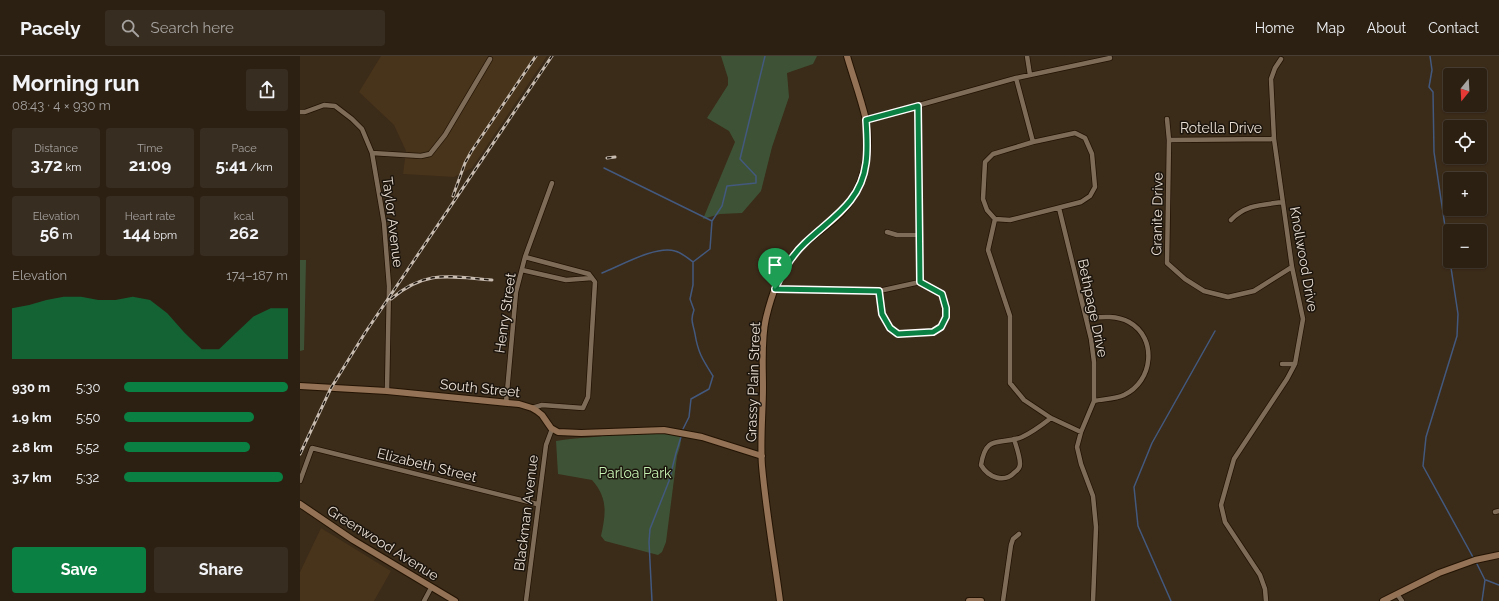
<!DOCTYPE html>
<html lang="en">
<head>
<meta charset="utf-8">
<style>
	:root { --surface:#2c2013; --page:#382d21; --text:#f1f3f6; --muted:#a6a3a0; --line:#483e33; --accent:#0b8043 }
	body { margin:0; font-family:Raleway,sans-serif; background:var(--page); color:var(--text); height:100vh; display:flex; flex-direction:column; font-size:15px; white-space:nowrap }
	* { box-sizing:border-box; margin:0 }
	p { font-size:13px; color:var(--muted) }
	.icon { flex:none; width:22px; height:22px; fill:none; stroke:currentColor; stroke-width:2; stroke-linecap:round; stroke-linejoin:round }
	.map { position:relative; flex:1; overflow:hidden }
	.drawer { display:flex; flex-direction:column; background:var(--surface); width:300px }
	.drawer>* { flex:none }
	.needle { width:26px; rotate:198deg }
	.buttons { position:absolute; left:1143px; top:12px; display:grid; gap:8px }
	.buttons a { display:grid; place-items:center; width:44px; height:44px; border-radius:4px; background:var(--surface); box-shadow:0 1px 3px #0004,0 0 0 1px var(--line); font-size:20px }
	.pin { position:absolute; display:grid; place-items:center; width:34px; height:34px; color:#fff; margin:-41px -17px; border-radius:50% 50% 50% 0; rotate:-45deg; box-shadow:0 0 4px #0007 }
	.pin .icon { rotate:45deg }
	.round { display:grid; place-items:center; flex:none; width:42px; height:42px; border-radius:4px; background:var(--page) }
	.head { display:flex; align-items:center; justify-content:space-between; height:68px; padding:0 12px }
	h1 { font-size:22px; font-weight:700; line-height:30px }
	.figures { display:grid; grid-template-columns:repeat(3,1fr); gap:6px; height:68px; padding:4px 12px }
	.figures div { display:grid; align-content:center; border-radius:4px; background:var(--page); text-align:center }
	.figures b { font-size:17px; font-weight:700 }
	.figures small { font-size:11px; font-weight:400 }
	.figures p { font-size:11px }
	.chart { height:112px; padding:8px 12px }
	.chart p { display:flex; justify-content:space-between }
	.chart svg { width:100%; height:72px; margin-top:4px; fill:var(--accent); opacity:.7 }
	.button { display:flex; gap:8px; margin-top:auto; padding:8px 12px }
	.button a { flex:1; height:46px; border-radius:4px; background:var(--accent); color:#fff; font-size:16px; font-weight:700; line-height:46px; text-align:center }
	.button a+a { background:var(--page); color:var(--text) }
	ul { padding:0 12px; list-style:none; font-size:13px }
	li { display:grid; grid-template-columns:64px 48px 1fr; align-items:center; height:30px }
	li i { height:10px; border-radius:5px; background:var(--accent) }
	header { display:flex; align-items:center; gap:24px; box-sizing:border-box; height:56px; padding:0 20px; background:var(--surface); border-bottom:1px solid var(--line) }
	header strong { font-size:19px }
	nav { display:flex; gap:22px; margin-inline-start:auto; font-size:14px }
	.search { width:280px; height:36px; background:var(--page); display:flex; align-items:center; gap:10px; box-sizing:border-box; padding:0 14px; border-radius:4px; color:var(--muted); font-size:15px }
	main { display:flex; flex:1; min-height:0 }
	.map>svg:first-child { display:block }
</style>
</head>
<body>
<header>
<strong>Pacely</strong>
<div class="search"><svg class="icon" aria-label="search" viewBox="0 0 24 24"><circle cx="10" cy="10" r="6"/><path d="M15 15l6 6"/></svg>Search here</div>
<nav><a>Home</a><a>Map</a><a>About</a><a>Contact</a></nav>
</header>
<main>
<section class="drawer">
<div class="head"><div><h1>Morning run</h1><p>08:43 · 4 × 930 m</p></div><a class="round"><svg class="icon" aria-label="share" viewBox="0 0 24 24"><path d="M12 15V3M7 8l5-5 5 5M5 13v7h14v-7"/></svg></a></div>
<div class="figures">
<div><p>Distance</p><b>3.72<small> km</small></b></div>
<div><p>Time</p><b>21:09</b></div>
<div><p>Pace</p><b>5:41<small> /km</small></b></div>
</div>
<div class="figures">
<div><p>Elevation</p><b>56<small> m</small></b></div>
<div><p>Heart rate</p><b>144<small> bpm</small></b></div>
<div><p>kcal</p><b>262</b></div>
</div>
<div class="chart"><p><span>Elevation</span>174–187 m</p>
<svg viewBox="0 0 160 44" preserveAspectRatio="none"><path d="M0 44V13L10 11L20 8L30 6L40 6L50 8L60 8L70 6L80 8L90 16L100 28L110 38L120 38L130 28L140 18L150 13L160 13V44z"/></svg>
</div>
<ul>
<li><b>930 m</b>5:30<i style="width:100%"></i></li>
<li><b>1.9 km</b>5:50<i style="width:79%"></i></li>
<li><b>2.8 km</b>5:52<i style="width:77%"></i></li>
<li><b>3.7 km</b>5:32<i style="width:97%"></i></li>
</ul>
<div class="button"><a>Save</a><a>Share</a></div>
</section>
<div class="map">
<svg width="1199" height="545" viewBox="0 0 1199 545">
	<rect width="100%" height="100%" fill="#3b2b19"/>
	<path fill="#48331b" d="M 81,0 L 247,0 L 172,112 L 154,121 L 103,118 L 106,95 L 94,69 L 59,36 Z
		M 21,472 L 91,515 L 74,545 L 0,545 L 0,516 Z"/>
	<path fill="#3e5335" d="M 421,0 L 517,0 L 513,8 L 487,17 L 489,41 L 472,91 L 461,135 L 442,157 L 420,158 L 403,163 L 435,86 L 429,75 L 407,62 L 428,29 L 428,22 Z
		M 0,204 L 6,204 L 4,294 L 0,295 Z
		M 321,377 L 366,377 L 379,379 C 383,385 379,393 377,400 L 366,486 L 362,496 L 358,499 L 305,485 L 301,480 C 306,457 308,442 292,424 L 258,418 L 256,385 C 278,381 299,382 321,377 Z"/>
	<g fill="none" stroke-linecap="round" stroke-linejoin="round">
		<path stroke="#43597e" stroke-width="1.5" d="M 1130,0 L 1132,14 L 1129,31 L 1133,36 L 1134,96 L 1150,204
			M 304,112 L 412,165
			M 1150,205 L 1158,258 L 1157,280 L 1126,381 L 1123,410 L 1174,503
			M 302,217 C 320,210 356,189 375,195 C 382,197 388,202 393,206
			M 383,373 L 389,361 L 391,343 L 409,333 L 413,320 C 403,304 398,297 395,278 C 393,267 390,265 394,254 L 390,243 L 393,229 L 393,206 L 410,193 L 412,165 L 422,150 L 427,130 L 456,127 L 456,120 L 440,103 L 465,0
			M 1176,506 L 1185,524 L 1182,545
			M 1186,524 L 1199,529
			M 352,545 L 349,486 L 350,473 L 369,425 L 376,397 L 381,381
			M 871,545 L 838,470 L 834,431 L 852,387 L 915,275"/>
		<defs>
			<path id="street" d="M 727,0 L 730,19
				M 716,22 L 733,86
				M 618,50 L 620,226
				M 0,56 L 5,56 L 24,49 L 35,50 L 52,63 L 62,73 L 72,97 L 84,167 L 89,230 L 87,335
				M 867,63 L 869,84 L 867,207 L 885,223 L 904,235 L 928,241 L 954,235 L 992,211
				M 566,64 L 716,22 L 810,2
				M 775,77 L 785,82 L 792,98 L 795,131 L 790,140 L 781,146 L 710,164 L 695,163 L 687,154 L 683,143 L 685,106 L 693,98 L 733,86 Z
				M 869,84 L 974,83
				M 72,97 L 121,100 L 130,98 L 145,79 L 190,3
				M 759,152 L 791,283 L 794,306 L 794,345 L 781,376 L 777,391 L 781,408 L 793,440 L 796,471 L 793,545
				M 695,163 L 688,194 L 710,260 L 710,327 L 724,344 L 751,362 L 781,376
				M 931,164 C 946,148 963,149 983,146
				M 587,176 L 597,179 L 620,179
				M 225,201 L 289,218 L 295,226 L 288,341 L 283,352 L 242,349 L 232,352
				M 222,214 L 266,224 L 292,222
				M 475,233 L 579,235 L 620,226
				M 579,235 L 582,258 L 590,272 L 598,278 L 633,276 L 641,271 L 646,261 L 646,252 L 642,238 L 620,226
				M 786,262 C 800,261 816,259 829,266 C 858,282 853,326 824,339 C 816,343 803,343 794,345
				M 982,308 L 995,308
				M 206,347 L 216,236 L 225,201 L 252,127
				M 714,383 C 716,390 720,400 720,408 C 720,411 718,414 715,416 C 704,428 688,421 681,409 C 686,377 700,390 722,381 C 733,376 742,369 751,362
				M 0,425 L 12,392 L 237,448
				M 1195,456 L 1199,455
				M 1097,538 L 1102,545
				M 124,545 L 131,532
				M 226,545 L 246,389 L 252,373
				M 703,545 L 711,489 L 713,483 L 719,478
				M 966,545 L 965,533 L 960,519 L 925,466 L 921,449 L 934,403 L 987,323 L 995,308 L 1003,263 L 992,211 L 974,83 L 971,23 L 975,12 L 981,3"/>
			<path id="secondary" d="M 0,330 L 87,335 L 219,348 L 232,352 L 237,355 L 242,359 L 251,372 L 258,376 L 281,377 L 364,374 L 402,381 L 462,400
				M 0,448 L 53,484 L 155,545
				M 480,545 C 474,500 466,455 462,410 C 460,384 463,357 463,331 C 463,309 461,284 466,262 C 471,241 478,219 492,201 C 506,183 526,172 541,157 C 564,133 572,96 566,64 C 561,42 553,21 547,0
				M 669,545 L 681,545
				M 1083,545 L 1139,517 L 1175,504 L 1199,499"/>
		</defs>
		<use href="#street" stroke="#221303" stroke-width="6"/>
		<use href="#secondary" stroke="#221303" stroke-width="8"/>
		<use href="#street" stroke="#7f6c58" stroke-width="4.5"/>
		<use href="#secondary" stroke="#937255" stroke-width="6"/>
		<defs>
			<path id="rail" d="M 307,102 L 315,101
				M 153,140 L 165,107 L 171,96 L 236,0
				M 91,243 C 126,213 150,221 192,224
				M 0,398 L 31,332 L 65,277 L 252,0"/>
		</defs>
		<use href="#rail" stroke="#c8bcb0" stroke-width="3"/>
		<use href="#rail" stroke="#1c150d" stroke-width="1.5" stroke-dasharray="4.5" stroke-linecap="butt"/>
	</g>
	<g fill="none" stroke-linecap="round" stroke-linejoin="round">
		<defs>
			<path id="route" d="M 618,50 L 620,226 L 642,238 L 646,252 L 646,261 L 641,271 L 633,276 L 598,278 L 590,272 L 582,258 L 579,235 L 475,233 C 482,216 491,200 505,187 C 531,162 561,147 566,107 C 568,93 567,79 566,64 Z"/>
		</defs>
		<use href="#route" stroke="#fff" stroke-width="8"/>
		<use href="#route" stroke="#0b8043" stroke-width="5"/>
	</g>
	<g text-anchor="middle" stroke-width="3" stroke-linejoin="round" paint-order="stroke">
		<g font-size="14" fill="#eadfd4" stroke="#1c150d">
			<text x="921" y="77">Rotella Drive</text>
			<text transform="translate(857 158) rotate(-89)" y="5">Granite Drive</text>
			<text transform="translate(93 166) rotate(83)" y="5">Taylor Avenue</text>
			<text transform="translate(1004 203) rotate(80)" y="5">Knollwood Drive</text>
			<text transform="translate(793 252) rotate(78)" y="5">Bethpage Drive</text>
			<text transform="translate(205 257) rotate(-82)" y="5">Henry Street</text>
			<text transform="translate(453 326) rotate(-88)" y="5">Grassy Plain Street</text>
			<text transform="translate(180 332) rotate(6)" y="5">South Street</text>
			<text transform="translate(127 409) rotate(14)" y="5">Elizabeth Street</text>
			<text transform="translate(226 457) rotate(-83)" y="5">Blackman Avenue</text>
			<text transform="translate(83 487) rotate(32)" y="5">Greenwood Avenue</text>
		</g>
		<g font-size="14" fill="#c5f2b2" stroke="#1c150d">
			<text x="335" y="422">Parloa Park</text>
		</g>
	</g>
</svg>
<div class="buttons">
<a><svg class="needle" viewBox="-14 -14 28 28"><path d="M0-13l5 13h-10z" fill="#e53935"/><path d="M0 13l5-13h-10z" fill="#a6a3a0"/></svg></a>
<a><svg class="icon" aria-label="locate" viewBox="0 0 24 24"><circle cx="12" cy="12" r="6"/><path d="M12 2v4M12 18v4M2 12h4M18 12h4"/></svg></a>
<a>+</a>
<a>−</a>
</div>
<div class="pin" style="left:475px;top:233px;background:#1e9e55"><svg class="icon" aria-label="arrive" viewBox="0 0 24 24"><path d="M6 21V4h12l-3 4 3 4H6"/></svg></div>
</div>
</main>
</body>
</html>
